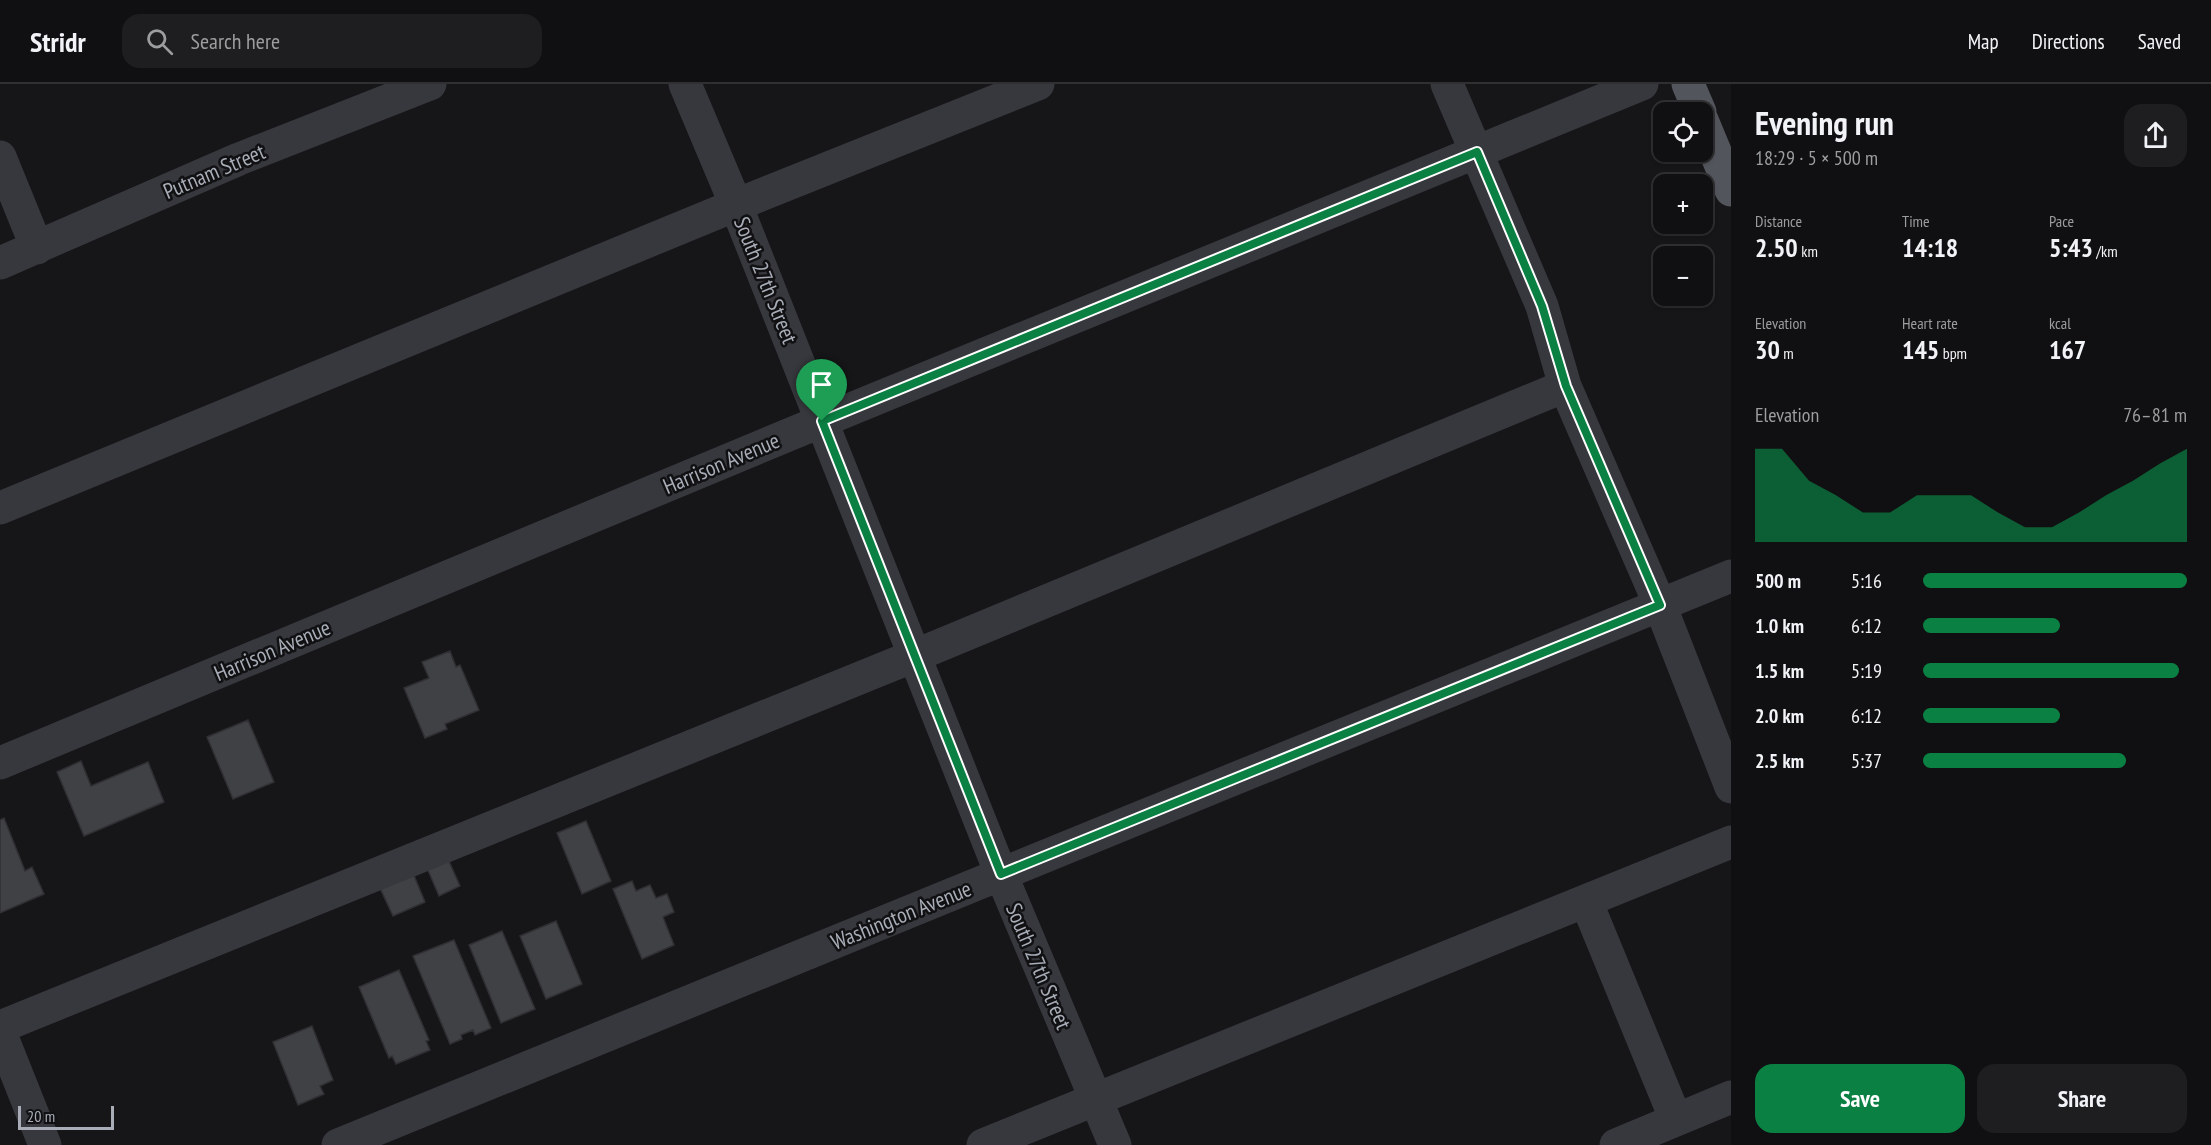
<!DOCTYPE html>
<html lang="en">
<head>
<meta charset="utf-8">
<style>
	:root { --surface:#101012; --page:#1e1e20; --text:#f1f3f6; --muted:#9c9d9f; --line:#303032; --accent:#0b8043 }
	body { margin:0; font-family:"PT Sans Narrow",sans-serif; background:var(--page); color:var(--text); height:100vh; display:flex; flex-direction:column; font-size:22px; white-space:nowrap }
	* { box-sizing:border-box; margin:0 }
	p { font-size:20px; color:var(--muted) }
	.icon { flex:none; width:33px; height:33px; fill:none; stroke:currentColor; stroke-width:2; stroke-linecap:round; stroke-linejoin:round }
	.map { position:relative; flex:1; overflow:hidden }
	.drawer { display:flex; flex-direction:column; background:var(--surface); width:480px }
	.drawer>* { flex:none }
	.controls { position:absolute; left:1653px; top:18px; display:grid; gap:12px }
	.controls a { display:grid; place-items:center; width:60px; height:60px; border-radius:12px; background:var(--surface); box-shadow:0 2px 4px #0004,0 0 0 2px var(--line); font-size:30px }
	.scale { position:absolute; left:18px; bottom:15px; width:96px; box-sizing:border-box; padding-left:6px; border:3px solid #a8adb7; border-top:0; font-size:16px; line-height:21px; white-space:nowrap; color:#a8adb7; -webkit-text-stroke:4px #111113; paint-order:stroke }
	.pin { position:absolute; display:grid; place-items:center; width:51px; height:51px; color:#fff; margin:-62px -26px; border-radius:50% 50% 50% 0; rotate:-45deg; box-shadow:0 0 6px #0007 }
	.pin .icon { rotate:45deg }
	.round { display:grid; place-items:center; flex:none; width:63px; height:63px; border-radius:18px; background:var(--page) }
	.summary { display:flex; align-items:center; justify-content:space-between; height:102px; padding:0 24px }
	h1 { font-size:33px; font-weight:700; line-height:45px }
	.stats { display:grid; grid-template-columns:repeat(3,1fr); gap:9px; height:102px; padding:6px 24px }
	.stats div { display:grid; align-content:center }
	.stats b { font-size:26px; font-weight:700 }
	.stats small { font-size:16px; font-weight:400 }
	.stats p { font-size:16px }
	.chart { height:168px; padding:12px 24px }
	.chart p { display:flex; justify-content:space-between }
	.chart svg { width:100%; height:108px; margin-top:6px; fill:var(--accent); opacity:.7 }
	.action { display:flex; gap:12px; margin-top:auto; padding:12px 24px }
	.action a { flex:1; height:69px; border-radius:18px; background:var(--accent); color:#fff; font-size:24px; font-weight:700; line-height:69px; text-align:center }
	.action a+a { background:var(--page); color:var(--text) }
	ul { padding:0 24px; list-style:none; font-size:20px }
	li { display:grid; grid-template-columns:96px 72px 1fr; align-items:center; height:45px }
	li i { height:15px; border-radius:8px; background:var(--accent) }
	header { display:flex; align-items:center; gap:36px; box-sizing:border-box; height:84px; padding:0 30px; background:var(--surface); border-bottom:2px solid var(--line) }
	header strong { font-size:28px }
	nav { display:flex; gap:33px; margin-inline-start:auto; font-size:21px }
	.search { width:420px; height:54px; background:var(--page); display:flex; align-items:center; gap:15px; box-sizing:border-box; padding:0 21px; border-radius:18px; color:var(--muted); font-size:22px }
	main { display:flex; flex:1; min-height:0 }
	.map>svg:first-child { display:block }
</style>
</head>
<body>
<header>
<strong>Stridr</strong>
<div class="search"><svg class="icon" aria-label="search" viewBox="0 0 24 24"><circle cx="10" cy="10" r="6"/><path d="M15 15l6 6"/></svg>Search here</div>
<nav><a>Map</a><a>Directions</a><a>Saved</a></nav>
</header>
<main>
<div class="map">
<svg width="1731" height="1061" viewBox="0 0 1731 1061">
	<rect width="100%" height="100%" fill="#161618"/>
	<path fill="#404145" stroke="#303034" stroke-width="1.5" d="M 450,567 L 456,583 L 460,581 L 479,626 L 445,640 L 447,645 L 425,654 L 404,604 L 429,594 L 422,578 Z
		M 248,636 L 274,698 L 233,715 L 207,653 Z
		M 81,677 L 91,702 L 148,678 L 164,718 L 84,752 L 57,688 Z
		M 4,734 L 25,787 L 32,783 L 44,810 L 0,829 L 0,736 Z
		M 586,737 L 611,797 L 582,810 L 557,749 Z
		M 448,775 L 460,802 L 439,812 L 427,784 Z
		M 413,789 L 425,818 L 393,832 L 380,804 Z
		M 632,797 L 636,807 L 650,801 L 656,814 L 667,810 L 674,828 L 663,833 L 674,861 L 642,875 L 613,805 Z
		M 556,837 L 582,900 L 546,915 L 520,852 Z
		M 502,847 L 535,925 L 501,939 L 469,861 Z
		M 454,856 L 491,944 L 475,951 L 473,946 L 461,951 L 462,955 L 450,960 L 413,872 Z
		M 399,886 L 429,956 L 426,957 L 430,966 L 396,980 L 392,972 L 389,974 L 359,903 Z
		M 312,942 L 333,996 L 320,1002 L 324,1010 L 298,1021 L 273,958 Z"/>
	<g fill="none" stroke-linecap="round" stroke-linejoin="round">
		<path stroke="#37383d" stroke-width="33" d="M 685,0 L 736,121 L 1001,790 L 1115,1061
			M 1447,0 L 1542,222 L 1565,302 L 1660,521 L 1731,703
			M 0,73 L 37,164
			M 0,179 L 239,75 L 430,0
			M 0,424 L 736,121 L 1038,0
			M 0,679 L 822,337 L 1642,0
			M 1586,817 L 1676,1036
			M 0,943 L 914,572 L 1565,302
			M 0,948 L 45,1061
			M 338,1061 L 1731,492
			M 983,1061 L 1731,758
			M 1616,1061 L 1731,1013"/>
		<path stroke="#53555c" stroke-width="33" d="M 1688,0 L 1700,28
			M 1702,36 L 1731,106"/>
	</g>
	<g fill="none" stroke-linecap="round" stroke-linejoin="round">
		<defs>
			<path id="route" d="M 1477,68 L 1542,222 L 1566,302 L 1660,521 L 1001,790 L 822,337 Z"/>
		</defs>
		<use href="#route" stroke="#fff" stroke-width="12"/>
		<use href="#route" stroke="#0b8043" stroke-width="8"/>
	</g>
	<g text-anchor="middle" stroke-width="5" stroke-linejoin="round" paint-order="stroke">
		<g font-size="22" fill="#a8adb7" stroke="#111113">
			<text transform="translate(214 87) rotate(-23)" y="8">Putnam Street</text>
			<text transform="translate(766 196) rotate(68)" y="8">South 27th Street</text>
			<text transform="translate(721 379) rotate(-23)" y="8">Harrison Avenue</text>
			<text transform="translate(272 566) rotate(-23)" y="8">Harrison Avenue</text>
			<text transform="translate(901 831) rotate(-22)" y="8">Washington Avenue</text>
			<text transform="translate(1039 882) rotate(67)" y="8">South 27th Street</text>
		</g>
	</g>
</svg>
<div class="controls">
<a><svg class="icon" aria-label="locate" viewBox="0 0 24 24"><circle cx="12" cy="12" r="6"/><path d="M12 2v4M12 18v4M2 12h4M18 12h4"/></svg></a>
<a>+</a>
<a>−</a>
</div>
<div class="scale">20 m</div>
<div class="pin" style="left:822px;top:337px;background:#1e9e55"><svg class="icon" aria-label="arrive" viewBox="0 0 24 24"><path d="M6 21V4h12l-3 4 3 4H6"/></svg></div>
</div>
<section class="drawer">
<div class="summary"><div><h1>Evening run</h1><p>18:29 · 5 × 500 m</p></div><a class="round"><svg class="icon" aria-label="share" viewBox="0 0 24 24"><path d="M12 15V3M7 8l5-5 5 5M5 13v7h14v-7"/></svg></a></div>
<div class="stats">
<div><p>Distance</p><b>2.50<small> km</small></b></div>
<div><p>Time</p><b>14:18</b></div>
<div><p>Pace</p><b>5:43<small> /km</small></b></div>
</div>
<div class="stats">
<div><p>Elevation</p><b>30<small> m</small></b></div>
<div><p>Heart rate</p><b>145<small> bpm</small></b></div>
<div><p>kcal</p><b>167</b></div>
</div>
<div class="chart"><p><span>Elevation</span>76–81 m</p>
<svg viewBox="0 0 160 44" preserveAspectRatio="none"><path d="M0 44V6L10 6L20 19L30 25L40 32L50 32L60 25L70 25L80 25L90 32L100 38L110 38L120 32L130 25L140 19L150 12L160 6V44z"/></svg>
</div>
<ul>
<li><b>500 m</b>5:16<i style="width:100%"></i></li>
<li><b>1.0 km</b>6:12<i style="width:52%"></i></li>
<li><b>1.5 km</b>5:19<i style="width:97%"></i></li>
<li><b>2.0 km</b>6:12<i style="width:52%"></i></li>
<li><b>2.5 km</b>5:37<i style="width:77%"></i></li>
</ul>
<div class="action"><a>Save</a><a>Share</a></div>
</section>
</main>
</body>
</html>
